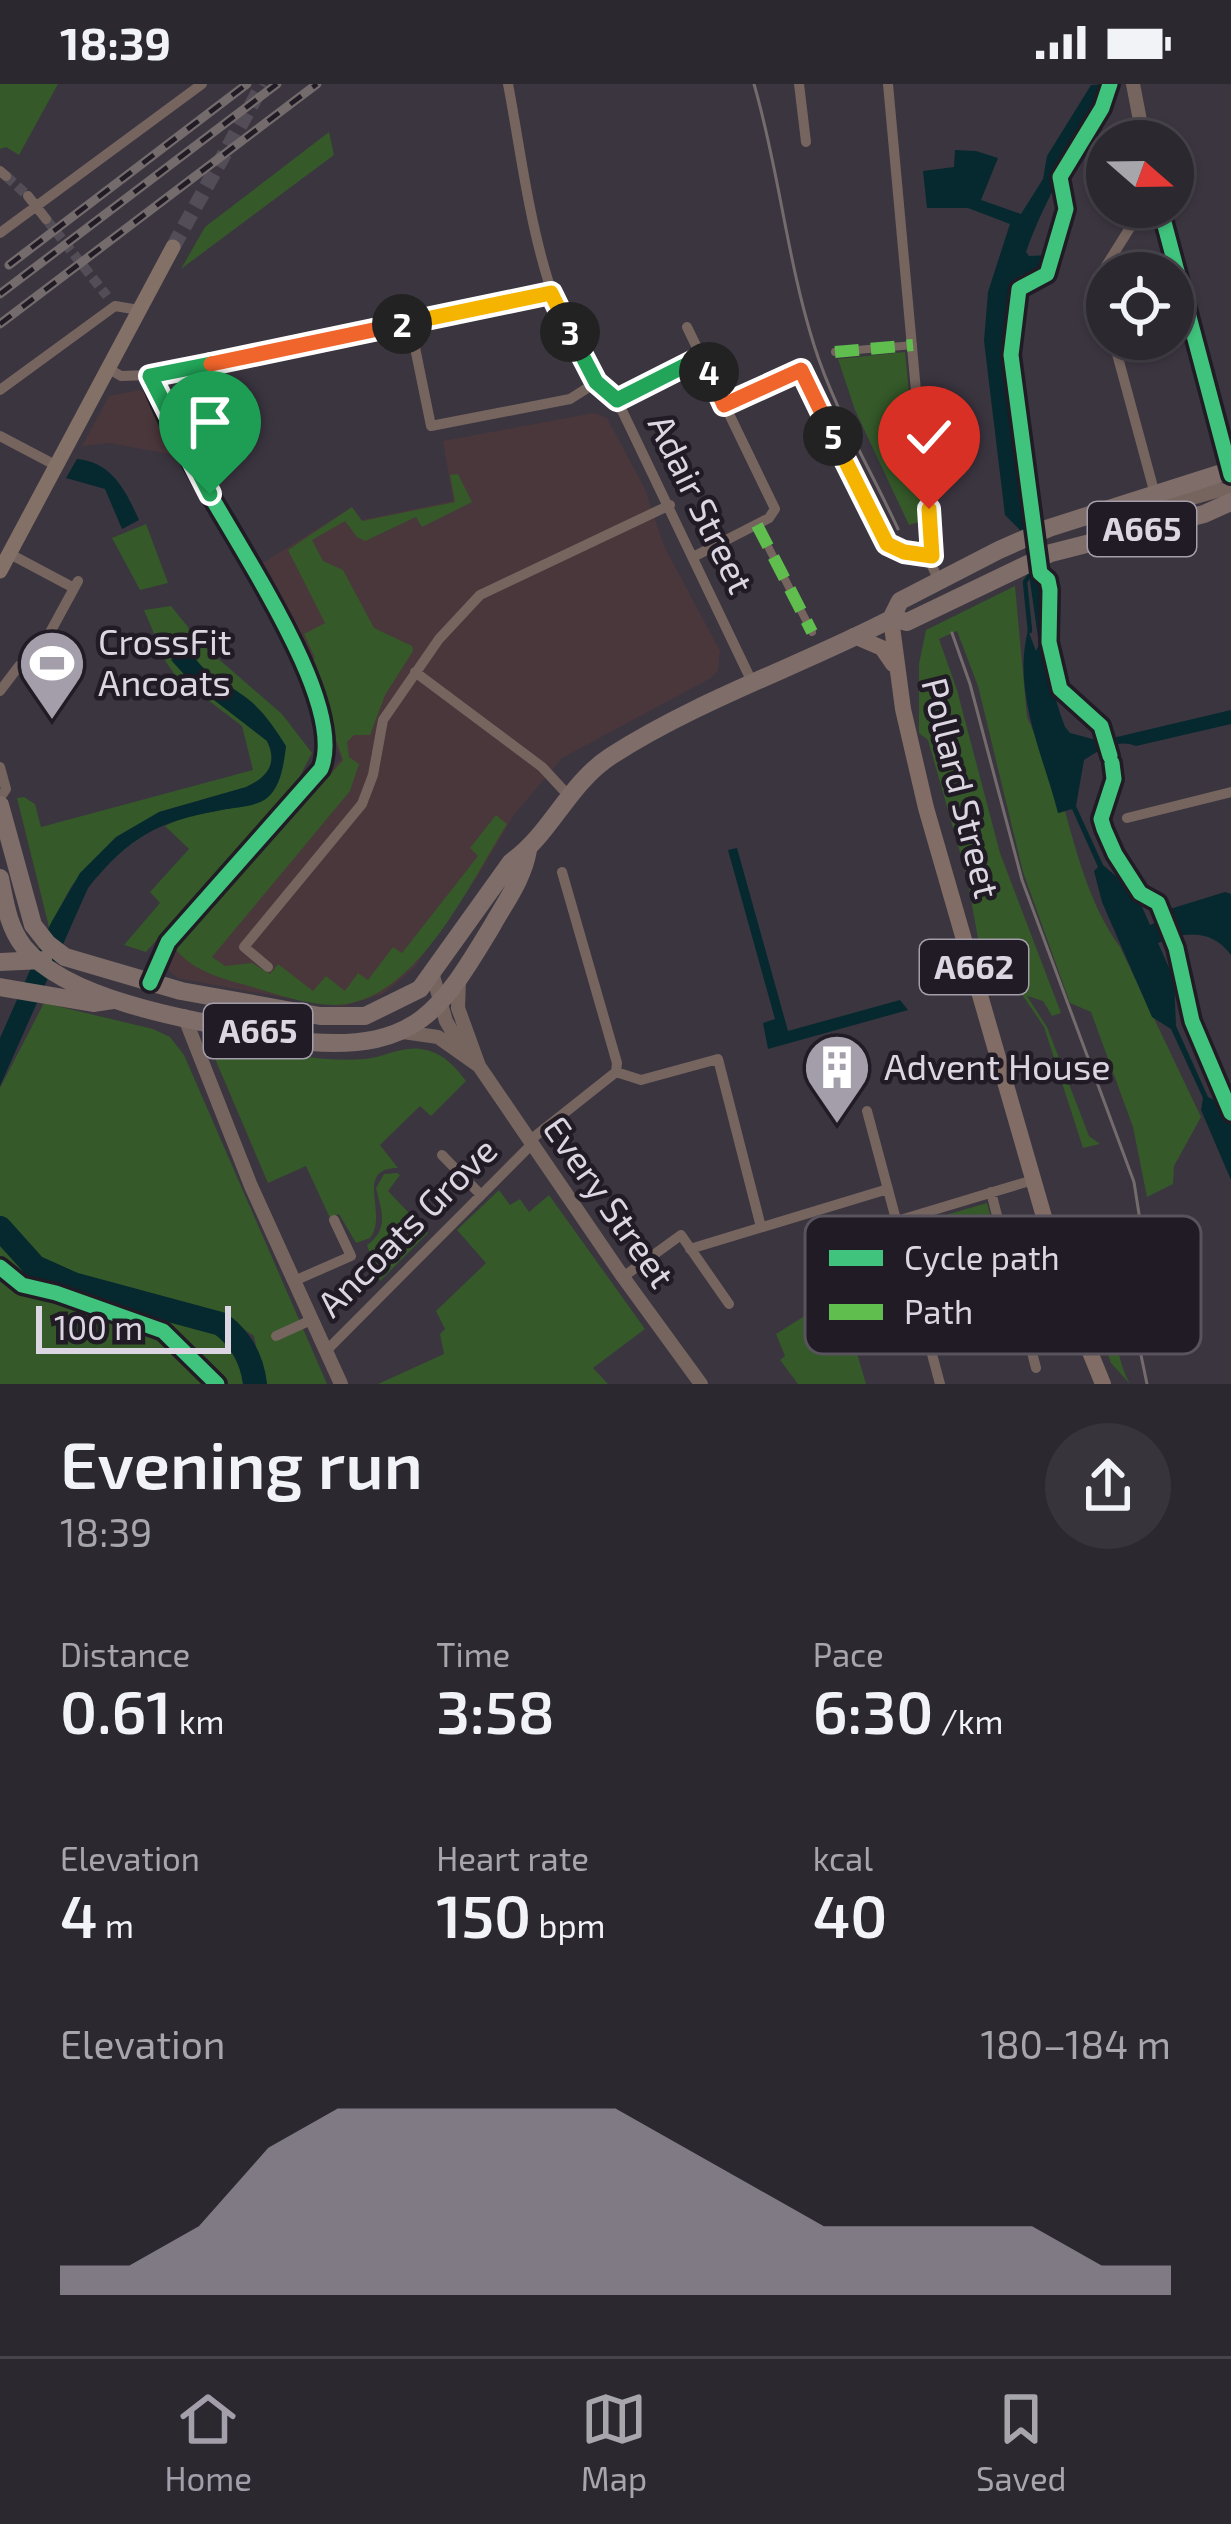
<!DOCTYPE html>
<html lang="en">
<head>
<meta charset="utf-8">
<style>
	:root { --surface:#2c2830; --page:#38343c; --text:#f1f3f6; --muted:#a6a6ab; --line:#48444c; --accent:#a49eaa }
	body { margin:0; font-family:"Exo 2",sans-serif; background:var(--page); color:var(--text); height:100vh; display:flex; flex-direction:column; font-size:45px; white-space:nowrap }
	* { box-sizing:border-box; margin:0 }
	p { font-size:39px; color:var(--muted) }
	.icon { flex:none; width:66px; height:66px; fill:none; stroke:currentColor; stroke-width:2; stroke-linecap:round; stroke-linejoin:round }
	.map { position:relative; height:1300px; overflow:hidden }
	.details { display:flex; flex-direction:column; background:var(--surface); flex:1 }
	.details>* { flex:none }
	.needle { width:78px; rotate:110deg }
	.tools { position:absolute; left:1086px; top:36px; display:grid; gap:24px }
	.tools a { display:grid; place-items:center; width:108px; height:108px; border-radius:50%; background:var(--surface); box-shadow:0 3px 9px #0004,0 0 0 3px var(--line); font-size:60px }
	.scale { position:absolute; left:36px; bottom:30px; width:195px; box-sizing:border-box; padding-left:12px; border:6px solid #dcd6e3; border-top:0; font-size:33px; line-height:42px; white-space:nowrap; color:#dcd6e3; -webkit-text-stroke:9px #201b24; paint-order:stroke }
	.pin { position:absolute; display:grid; place-items:center; width:102px; height:102px; color:#fff; margin:-123px -51px; border-radius:50% 50% 50% 0; rotate:-45deg; box-shadow:0 0 12px #0007 }
	.pin .icon { rotate:45deg }
	.km { position:absolute; width:60px; height:60px; margin:-30px; border-radius:50%; background:#222; color:#fff; font-size:33px; line-height:60px; text-align:center }
	.round { display:grid; place-items:center; flex:none; width:126px; height:126px; border-radius:63px; background:var(--page) }
	.overview { display:flex; align-items:center; justify-content:space-between; height:204px; padding:0 60px }
	h1 { font-size:66px; font-weight:600; line-height:90px }
	.stats { display:grid; grid-template-columns:repeat(3,1fr); gap:18px; height:204px; padding:12px 60px }
	.stats div { display:grid; align-content:center }
	.stats b { font-size:60px; font-weight:600 }
	.stats small { font-size:33px; font-weight:400 }
	.stats p { font-size:33px }
	.chart { height:336px; padding:24px 60px }
	.chart p { display:flex; justify-content:space-between }
	.chart svg { width:100%; height:216px; margin-top:12px; fill:var(--accent); opacity:.7 }
	.status { display:flex; justify-content:space-between; align-items:center; height:84px; padding:0 60px; background:var(--surface); direction:ltr }
	.status svg { height:33px; fill:currentColor }
	.dock { display:flex; justify-content:space-around; align-items:center; height:168px; border-top:3px solid var(--line); background:var(--surface); font-size:33px; color:var(--muted) }
	.dock a { display:grid; justify-items:center; gap:6px }
	.dock .on { color:var(--accent) }
	.map>svg:first-child { display:block }
</style>
</head>
<body>
<div class="status"><b>18:39</b><svg viewBox="0 0 49 12"><path d="M0 12V9h3v3zM5 12V6h3v6zM10 12V3h3v9zM15 12V0h3v12zM26 1h20v11H26zM47 4h2v5h-2z"/></svg></div>
<div class="map">
<svg width="1231" height="1300" viewBox="0 0 1231 1300">
	<rect width="100%" height="100%" fill="#3b3540"/>
	<path fill="#4a373b" d="M 140,306 L 145,309 L 175,371 L 108,359 L 82,362 L 109,312 Z
		M 594,329 L 607,334 L 645,405 L 664,462 L 720,567 L 718,586 L 711,594 L 562,674 L 514,731 L 477,793 L 414,884 L 383,910 L 344,922 L 325,921 L 177,894 L 169,887 L 172,868 L 341,675 L 298,550 L 261,480 L 352,423 L 362,436 L 453,417 L 443,357 Z"/>
	<path fill="#355929" d="M 0,0 L 58,0 L 19,71 L 6,63 L 0,65 Z
		M 329,48 L 334,71 L 181,185 L 205,143 Z
		M 905,268 L 922,437 L 909,441 L 855,326 L 838,275 Z
		M 458,390 L 472,418 L 422,443 L 416,433 L 365,457 L 357,453 L 345,437 L 312,456 L 323,477 L 343,486 L 374,544 L 412,562 L 413,567 L 385,611 L 370,651 L 354,651 L 347,658 L 349,673 L 359,680 L 350,707 L 212,873 L 225,882 L 252,879 L 270,890 L 278,880 L 313,907 L 326,892 L 345,907 L 358,889 L 368,896 L 393,863 L 402,869 L 478,772 L 470,764 L 496,731 L 507,740 C 470,799 420,909 346,920 C 321,924 289,914 265,907 C 232,896 198,892 175,865 L 343,676 L 309,578 L 315,574 L 304,550 L 325,539 L 288,466 L 352,423 L 362,437 L 455,418 L 450,391 Z
		M 146,440 L 168,499 L 140,506 L 112,454 Z
		M 1015,502 L 1027,633 L 1043,669 L 1059,729 L 1065,727 C 1078,774 1091,823 1120,863 L 1201,1033 L 1174,1082 L 1173,1100 L 1147,1113 L 1133,1043 L 1091,928 L 1070,919 L 1023,788 L 978,602 L 957,547 L 939,555 L 957,606 L 1000,769 L 1061,929 L 1052,932 L 1043,917 L 1027,912 L 1047,943 L 1089,1052 L 1100,1060 L 1083,1064 L 1044,943 L 1021,909 L 987,905 L 967,793 L 928,656 L 919,649 L 919,580 L 926,546 Z
		M 171,522 L 188,543 L 195,562 L 200,559 L 282,630 L 312,669 L 298,696 L 146,868 L 124,861 L 160,819 L 150,808 L 189,765 L 165,742 L 184,733 L 256,719 L 286,662 L 198,582 L 172,576 L 267,657 C 278,679 268,693 247,703 L 159,728 L 72,801 L 49,843 L 17,714 L 24,713 L 35,720 L 41,743 L 253,686 L 242,642 L 175,591 L 166,578 L 144,526 Z
		M 44,919 L 153,945 L 170,953 L 184,971 L 327,1300 L 263,1300 L 254,1252 C 189,1204 94,1216 31,1168 C 19,1159 10,1143 0,1132 L 0,1004 Z
		M 232,959 C 275,967 321,979 365,975 C 384,973 402,962 421,965 C 442,968 454,981 466,997 L 431,1032 L 420,1022 L 380,1061 L 398,1084 C 353,1084 389,1131 370,1154 L 356,1159 L 339,1130 L 330,1134 L 306,1082 L 268,1099 L 216,977 L 216,967 Z
		M 397,1089 L 400,1091 L 388,1107 L 428,1149 L 380,1197 L 367,1161 C 390,1145 381,1126 376,1104 L 384,1090 Z
		M 499,1106 L 510,1121 L 520,1115 L 529,1128 L 549,1111 L 645,1245 L 593,1284 L 608,1300 L 378,1300 L 444,1270 L 440,1250 L 445,1245 L 436,1227 L 486,1179 L 457,1146 Z
		M 987,1119 L 1015,1221 L 939,1240 L 911,1141 Z
		M 1120,1152 C 1118,1199 1106,1257 1130,1300 L 1111,1279 L 1074,1175 L 1081,1160 Z
		M 0,1162 L 33,1192 L 202,1239 L 231,1259 L 246,1300 L 0,1300 Z
		M 842,1218 L 866,1300 L 798,1300 L 780,1276 L 785,1272 L 776,1250 L 811,1228 Z"/>
	<path fill="#05292e" d="M 1107,0 C 1082,57 1047,108 1026,168 L 1029,172 L 1052,171 L 1046,187 L 1021,191 C 989,234 1023,373 1031,425 C 1042,498 1038,573 1065,643 L 1070,649 L 1100,657 L 1231,626 L 1231,640 L 1136,662 C 1117,654 1099,666 1084,676 L 1076,722 L 1103,781 L 1136,809 L 1150,841 L 1171,832 L 1170,825 L 1225,808 L 1231,810 L 1231,871 C 1212,845 1185,847 1158,859 L 1174,895 L 1176,942 L 1208,1013 L 1221,1019 L 1231,1040 L 1231,1096 L 1201,1026 L 1203,1014 L 1171,945 L 1152,933 L 1102,818 L 1094,787 L 1098,783 L 1072,725 L 1058,729 C 1043,670 1012,609 1028,546 L 1036,567 L 1039,560 L 1023,449 L 1005,431 L 984,257 L 988,208 L 1010,140 L 968,124 L 927,124 L 923,87 L 954,83 L 955,66 L 976,67 L 998,74 L 981,116 L 1021,130 L 1043,95 L 1047,72 L 1091,1 Z
		M 77,375 C 112,378 126,407 139,436 L 122,445 L 105,405 L 66,394 Z
		M 190,566 C 202,589 221,595 241,610 C 261,623 274,643 286,662 C 284,679 281,703 267,714 C 256,723 235,723 222,726 C 158,737 129,753 88,804 L 0,1002 L 0,954 L 51,839 L 80,789 L 116,753 L 159,728 L 246,703 C 268,693 278,679 267,657 L 192,599 L 171,576 Z
		M 737,764 L 788,947 L 900,916 L 908,926 L 768,965 L 763,939 L 775,935 L 728,766 Z"/>
	<g fill="none" stroke-linecap="round" stroke-linejoin="round">
		<path stroke="#05292e" stroke-width="4.5" d="M 1030,547 L 1025,498 L 1031,489"/>
		<path stroke="#05292e" stroke-width="14" d="M 1005,337 L 1023,335"/>
		<path stroke="#05292e" stroke-width="24" d="M 0,1144 L 35,1183 L 73,1200 L 221,1240 C 241,1255 252,1275 255,1300"/>
		<path stroke="#534d58" stroke-width="10" stroke-dasharray="10 5" stroke-linecap="butt" d="M 6,92 L 28,112
			M 46,135 L 107,212"/>
		<path stroke="#534d58" stroke-width="15" stroke-dasharray="15 8" stroke-linecap="butt" d="M 173,163 L 263,0"/>
		<path stroke="#76655f" stroke-width="8" d="M 835,268 L 913,261
			M 757,441 L 812,548"/>
		<path stroke="#76655f" stroke-width="10" d="M 508,0 C 527,98 539,248 617,316 L 753,600
			M 799,0 L 806,58
			M 888,0 L 932,482 L 938,495
			M 0,87 L 6,92
			M 28,112 L 46,135
			M 0,149 L 202,0
			M 1107,231 L 1101,190 L 1143,123
			M 410,239 L 431,342 L 570,315 L 597,298
			M 687,243 L 775,425 L 769,434 L 695,472
			M 1113,255 L 1153,403
			M 109,285 L 121,292 L 150,291 L 551,210
			M 0,306 L 115,222 L 139,226
			M 617,316 L 702,273
			M 724,321 L 801,286 L 884,456 L 904,468 L 932,471
			M 0,352 L 57,382
			M 10,470 L 74,504
			M 415,588 L 542,683 L 568,711
			M 0,607 L 19,582 L 41,565 L 78,497
			M 0,683 L 6,705 L 0,714
			M 1127,734 L 1231,708
			M 562,788 L 617,979 L 616,988
			M 268,883 L 244,863 L 362,720 L 373,691 L 383,636 L 439,555 L 480,511 L 670,421
			M 150,899 L 168,858 L 321,685 C 355,602 174,382 150,291
			M 867,1027 L 940,1300
			M 529,1057 L 616,988 L 641,996 L 718,975 L 761,1143
			M 442,1071 L 481,1111
			M 991,1108 L 1036,1284
			M 897,1137 L 1033,1096
			M 690,1165 L 888,1105
			M 623,1193 L 681,1151 L 729,1220
			M 294,1197 L 351,1172 L 334,1136
			M 276,1252 L 311,1236
			M 326,1267 L 531,1061"/>
		<path stroke="#76655f" stroke-width="14" d="M 1133,0 L 1144,57
			M 1160,123 L 1231,391
			M 1109,428 L 1132,431 L 1220,406 L 1231,408
			M 433,892 L 446,937 L 464,968
			M 459,896 L 458,924 L 479,982
			M 184,932 L 251,1102 L 341,1300
			M 403,948 L 438,953 L 479,982 L 623,1193 L 701,1300"/>
		<path stroke="#837067" stroke-width="15" d="M 0,487 L 173,163"/>
		<path stroke="#816d66" stroke-width="16" d="M 891,535 L 903,625 L 926,724 L 1066,1209 L 1103,1300
			M 854,552 L 882,564 L 893,580"/>
		<path stroke="#7e6d68" stroke-width="18" d="M 892,534 L 907,538 L 1051,469 L 1204,430 L 1231,418
			M 0,721 L 33,841 L 48,860 L 65,873 L 181,907 L 320,932 L 365,932 L 420,905 L 511,778 C 551,750 568,700 611,672 C 698,616 800,582 891,535 L 900,517 L 999,466 L 1049,444 L 1231,386
			M 0,794 C 5,818 8,843 24,863 C 74,925 231,942 309,958 C 416,966 441,927 492,842 C 506,817 523,795 528,766
			M 0,878 L 43,876
			M 0,903 L 93,919 L 113,916"/>
		<path stroke="#746b6c" stroke-width="3" d="M 754,0 C 779,86 787,176 814,261 C 834,325 870,384 898,445
			M 952,549 L 970,600 L 1022,796 L 1134,1098 L 1139,1130 L 1135,1242 L 1147,1300"/>
		<defs>
			<path id="rail" d="M 9,181 L 247,0
				M 0,210 L 277,0
				M 0,240 L 317,0"/>
		</defs>
		<use href="#rail" stroke="#746b6c" stroke-width="9"/>
		<use href="#rail" stroke="#201b24" stroke-width="4.5" stroke-dasharray="14" stroke-linecap="butt"/>
		<path stroke="#5fbe4e" stroke-width="12" stroke-dasharray="24 12" stroke-linecap="butt" d="M 835,268 L 913,261
			M 724,321 L 801,286
			M 757,441 L 812,548"/>
		<defs>
			<path id="cycleway" d="M 1160,123 L 1231,391
				M 1110,672 L 1101,642 L 1060,605 L 1049,558 L 1050,506 L 1048,496 L 1040,489 L 1011,271 L 1019,205 L 1047,190 L 1066,125 L 1060,93 L 1102,24 L 1110,0
				M 1112,679 L 1114,695 L 1101,735 L 1104,745 L 1115,770 L 1140,809 L 1158,819 L 1176,864 L 1192,937 L 1231,1029
				M 150,899 L 168,858 L 321,685 C 355,602 174,382 150,291
				M 0,1183 L 22,1201 L 56,1209 L 163,1247 L 217,1300"/>
		</defs>
		<use href="#cycleway" stroke="#201b24" stroke-width="22"/>
		<use href="#cycleway" stroke="#40c37c" stroke-width="15"/>
	</g>
	<g fill="none" stroke-linecap="round" stroke-linejoin="round">
		<defs>
			<path id="split-1" d="M 210,410 L 150,292 L 211,280"/>
			<path id="split-2" d="M 211,280 L 402,240"/>
			<path id="split-3" d="M 402,240 L 551,209 L 570,248"/>
			<path id="split-4" d="M 570,248 L 596,298 L 617,316 L 702,273 L 709,288"/>
			<path id="split-5" d="M 709,288 L 724,321 L 801,286 L 833,352"/>
			<path id="split-6" d="M 833,352 L 887,460 L 904,468 L 932,472 L 929,425"/>
		</defs>
		<use href="#split-1" stroke="#fff" stroke-width="24"/>
		<use href="#split-2" stroke="#fff" stroke-width="24"/>
		<use href="#split-3" stroke="#fff" stroke-width="24"/>
		<use href="#split-4" stroke="#fff" stroke-width="24"/>
		<use href="#split-5" stroke="#fff" stroke-width="24"/>
		<use href="#split-6" stroke="#fff" stroke-width="24"/>
		<use href="#split-1" stroke="#22a559" stroke-width="15"/>
		<use href="#split-2" stroke="#f0652b" stroke-width="15"/>
		<use href="#split-3" stroke="#f5b400" stroke-width="15"/>
		<use href="#split-4" stroke="#22a559" stroke-width="15"/>
		<use href="#split-5" stroke="#f0652b" stroke-width="15"/>
		<use href="#split-6" stroke="#f5b400" stroke-width="15"/>
	</g>
	<defs>
		<symbol id="stadium-pin" viewBox="-11 -11 22 30"><path d="M0 17L-7.5 6A9.5 9.5 0 1 1 7.5 6Z" fill="#a49eaa" stroke="#201b24"/><path d="M0-5a6.5 5 0 1 0 0 10a6.5 5 0 1 0 0-10ZM-3.5-1.8h7v3.6h-7Z" fill="#fff"/></symbol>
		<symbol id="building-pin" viewBox="-11 -11 22 30"><path d="M0 17L-7.5 6A9.5 9.5 0 1 1 7.5 6Z" fill="#a49eaa" stroke="#201b24"/><path d="M-4-6H4V6H1V3H-1V6H-4ZM-2.5-4.3h1.7v1.8h-1.7ZM.8-4.3h1.7v1.8H.8ZM-2.5-1h1.7V.8h-1.7ZM.8-1h1.7V.8H.8Z" fill="#fff"/></symbol>
	</defs>
	<g fill-rule="evenodd">
		<use href="#stadium-pin" x="14" y="541" width="76" height="104"/>
		<use href="#building-pin" x="799" y="945" width="76" height="104"/>
	</g>
	<g text-anchor="middle" stroke-width="9" stroke-linejoin="round" paint-order="stroke">
		<g fill="#201b24" stroke="#a49eaa" stroke-width="3">
			<rect x="1088" y="418" width="108" height="54" rx="9"/>
			<rect x="920" y="856" width="108" height="54" rx="9"/>
			<rect x="204" y="920" width="108" height="54" rx="9"/>
		</g>
		<g font-size="33" font-weight="bold" fill="#dcd6e3">
			<text x="1142" y="457">A665</text>
			<text x="974" y="895">A662</text>
			<text x="258" y="959">A665</text>
		</g>
		<g font-size="36" fill="#dcd6e3" stroke="#201b24">
			<text transform="translate(701 420) rotate(64)" y="13">Adair Street</text>
			<text transform="translate(961 704) rotate(76)" y="13">Pollard Street</text>
			<text transform="translate(609 1118) rotate(55)" y="13">Every Street</text>
			<text transform="translate(407 1143) rotate(-45)" y="13">Ancoats Grove</text>
		</g>
		<g font-size="36" fill="#dcd6e3" stroke="#201b24" text-anchor="start">
			<text x="98" y="571">CrossFit<tspan x="98" dy="41">Ancoats</tspan></text>
			<text x="884" y="996">Advent House</text>
		</g>
	</g>
	<rect x="805" y="1132" width="396" height="138" rx="18" fill="#201b24" stroke="#58535d" stroke-width="3"/>
	<rect x="829" y="1166" width="54" height="16" fill="#40c37c"/>
	<rect x="829" y="1220" width="54" height="16" fill="#5fbe4e"/>
	<g font-size="33" fill="#dcd6e3">
		<text x="904" y="1186">Cycle path</text>
		<text x="904" y="1240">Path</text>
	</g>
</svg>
<div class="tools">
<a><svg class="needle" viewBox="-14 -14 28 28"><path d="M0-13l5 13h-10z" fill="#e53935"/><path d="M0 13l5-13h-10z" fill="#a6a6ab"/></svg></a>
<a><svg class="icon" aria-label="locate" viewBox="0 0 24 24"><circle cx="12" cy="12" r="6"/><path d="M12 2v4M12 18v4M2 12h4M18 12h4"/></svg></a>
</div>
<div class="scale">100 m</div>
<div class="pin" style="left:210px;top:410px;background:#1e9e55"><svg class="icon" aria-label="arrive" viewBox="0 0 24 24"><path d="M6 21V4h12l-3 4 3 4H6"/></svg></div>
<div class="pin" style="left:929px;top:425px;background:#d93025"><svg class="icon" aria-label="check" viewBox="0 0 24 24"><path d="M5 12l5 5 9-10"/></svg></div>
<b class="km" style="left:402px;top:240px">2</b>
<b class="km" style="left:570px;top:248px">3</b>
<b class="km" style="left:709px;top:288px">4</b>
<b class="km" style="left:833px;top:352px">5</b>
</div>
<section class="details">
<div class="overview"><div><h1>Evening run</h1><p>18:39</p></div><a class="round"><svg class="icon" aria-label="share" viewBox="0 0 24 24"><path d="M12 15V3M7 8l5-5 5 5M5 13v7h14v-7"/></svg></a></div>
<div class="stats">
<div><p>Distance</p><b>0.61<small> km</small></b></div>
<div><p>Time</p><b>3:58</b></div>
<div><p>Pace</p><b>6:30<small> /km</small></b></div>
</div>
<div class="stats">
<div><p>Elevation</p><b>4<small> m</small></b></div>
<div><p>Heart rate</p><b>150<small> bpm</small></b></div>
<div><p>kcal</p><b>40</b></div>
</div>
<div class="chart"><p><span>Elevation</span>180–184 m</p>
<svg viewBox="0 0 160 44" preserveAspectRatio="none"><path d="M0 44V38L10 38L20 30L30 14L40 6L50 6L60 6L70 6L80 6L90 14L100 22L110 30L120 30L130 30L140 30L150 38L160 38V44z"/></svg>
</div>
</section>
<nav class="dock">
<a class="on"><svg class="icon" aria-label="home" viewBox="0 0 24 24"><path d="M3 11l9-7 9 7M6 9v11h12V9"/></svg>Home</a>
<a><svg class="icon" aria-label="map" viewBox="0 0 24 24"><path d="M3 6l6-2 6 2 6-2v14l-6 2-6-2-6 2zM9 4v14M15 6v14"/></svg>Map</a>
<a><svg class="icon" aria-label="saved" viewBox="0 0 24 24"><path d="M7 4h10v16l-5-4-5 4z"/></svg>Saved</a>
</nav>
</body>
</html>
